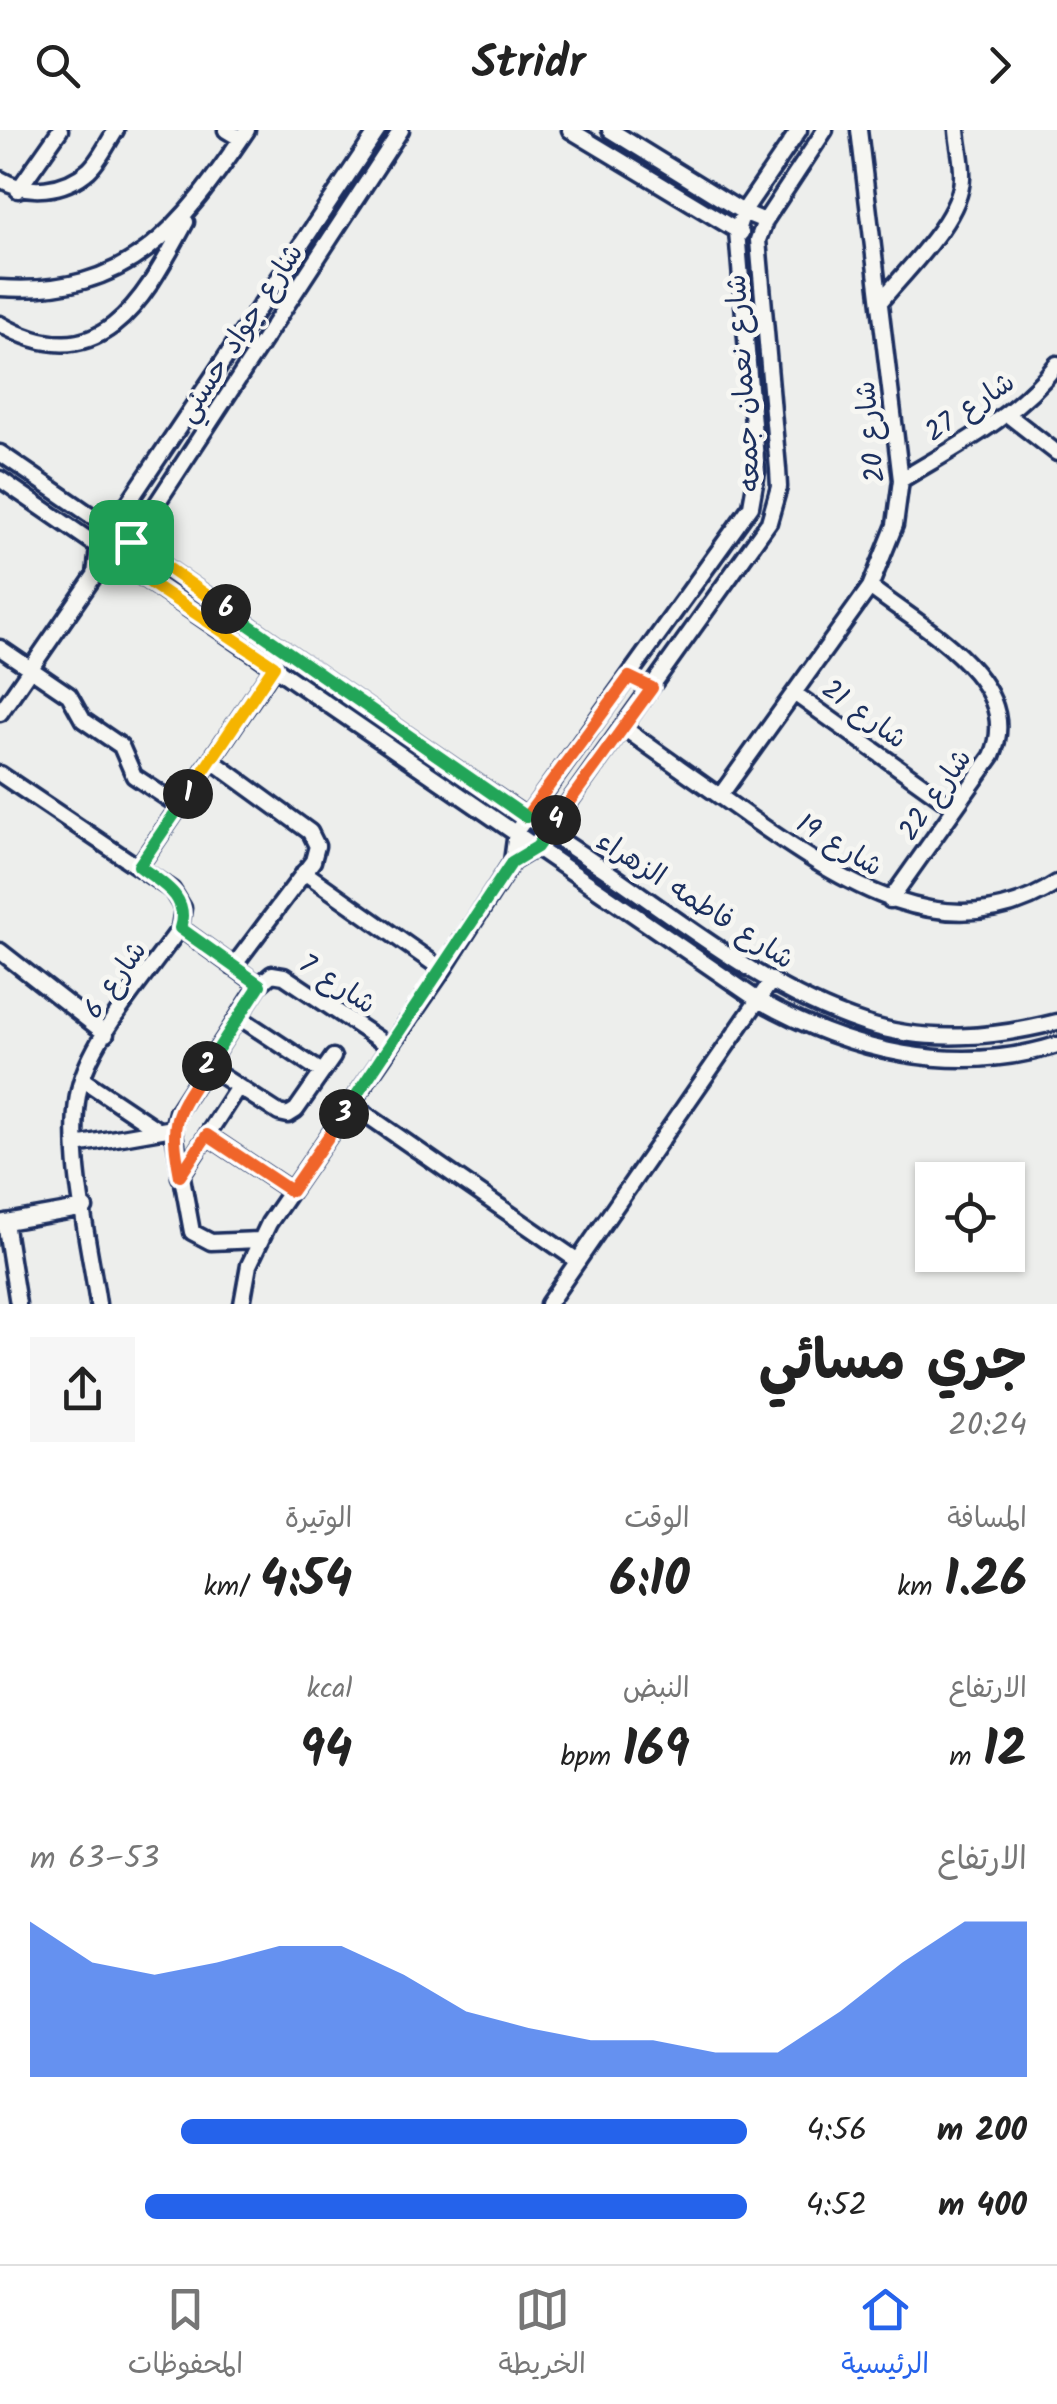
<!DOCTYPE html>
<html lang="ar">
<head>
<meta charset="utf-8">
<style>
	:root { --surface:#fff; --page:#f6f6f6; --text:#222; --muted:#767676; --line:#e0e0e0; --accent:#2563eb }
	body { margin:0; font-family:Kalam,"Playpen Sans Arabic",sans-serif; background:var(--page); color:var(--text); direction:rtl; height:100vh; display:flex; flex-direction:column; font-size:38px; white-space:nowrap }
	* { box-sizing:border-box; margin:0 }
	p { font-size:32px; color:var(--muted) }
	.icon { flex:none; width:55px; height:55px; fill:none; stroke:currentColor; stroke-width:2; stroke-linecap:round; stroke-linejoin:round }
	.map { position:relative; height:1174px; overflow:hidden; direction:ltr }
	.drawer { display:flex; flex-direction:column; background:var(--surface); flex:1 }
	.drawer>* { flex:none }
	.tools { position:absolute; left:915px; top:1032px; display:grid; gap:20px }
	.tools a { display:grid; place-items:center; width:110px; height:110px; border-radius:0px; background:var(--surface); box-shadow:0 2px 8px #0004; font-size:50px }
	.pin { position:absolute; display:grid; place-items:center; width:85px; height:85px; color:#fff; margin:-42px; border-radius:20px; box-shadow:0 5px 15px #0006 }
	.km { position:absolute; width:50px; height:50px; margin:-25px; border-radius:50%; background:#222; color:#fff; font-size:28px; line-height:50px; text-align:center }
	.round { display:grid; place-items:center; flex:none; width:105px; height:105px; border-radius:0px; background:var(--page) }
	.headline { display:flex; align-items:center; justify-content:space-between; height:170px; padding:0 30px }
	h1 { font-size:55px; font-weight:700; line-height:75px }
	.metrics { display:grid; grid-template-columns:repeat(3,1fr); gap:15px; height:170px; padding:10px 30px }
	.metrics div { display:grid; align-content:center }
	.metrics b { font-size:50px; font-weight:700 }
	.metrics small { font-size:28px; font-weight:400 }
	.metrics p { font-size:28px }
	.chart { height:280px; padding:20px 30px }
	.chart p { display:flex; justify-content:space-between }
	.chart svg { width:100%; height:180px; margin-top:10px; fill:var(--accent); opacity:.7 }
	ul { padding:0 30px; list-style:none; font-size:32px }
	li { display:grid; grid-template-columns:160px 120px 1fr; align-items:center; height:75px }
	li i { height:25px; border-radius:12px; background:var(--accent) }
	header { display:flex; justify-content:space-between; align-items:center; height:130px; padding:0 30px; background:var(--surface); font-size:45px; font-weight:700 }
	.dock { display:flex; justify-content:space-around; align-items:center; height:140px; border-top:2px solid var(--line); background:var(--surface); font-size:28px; color:var(--muted) }
	.dock a { display:grid; justify-items:center; gap:5px }
	.dock .active { color:var(--accent) }
	.map>svg:first-child { display:block }
</style>
</head>
<body>
<header><svg class="icon" aria-label="forward" viewBox="0 0 24 24"><path d="M9 5l7 7-7 7"/></svg>Stridr<svg class="icon" aria-label="search" viewBox="0 0 24 24"><circle cx="10" cy="10" r="6"/><path d="M15 15l6 6"/></svg></header>
<div class="map">
<svg width="1057" height="1174" viewBox="0 0 1057 1174">
	<rect width="100%" height="100%" fill="#edeeec"/>
	<filter id="ink" filterUnits="userSpaceOnUse"><feTurbulence type="fractalNoise" baseFrequency=".01" numOctaves="2"/><feDisplacementMap in="SourceGraphic" scale="20" xChannelSelector="R" yChannelSelector="G"/><feConvolveMatrix kernelMatrix="1 2 1 2 8 2 1 2 1" color-interpolation-filters="sRGB"/></filter>
	<g filter="url(#ink)">
		<g fill="none" stroke-linecap="round" stroke-linejoin="round">
			<defs>
				<path id="street" d="M 226,0 L 241,9
					M 570,0 L 741,103
					M 610,0 L 743,82 L 765,91
					M 0,49 C 27,65 64,62 89,40 C 100,30 108,12 116,0
					M 18,60 L 60,0
					M 0,158 C 130,167 181,97 247,0
					M 880,172 C 905,141 961,89 962,48 C 963,32 958,16 957,0
					M 0,194 C 102,253 145,167 186,92
					M 1008,285 L 1057,323
					M 0,323 C 200,459 396,601 598,735 C 681,791 767,862 863,893 C 927,914 993,908 1057,892
					M 0,349 L 758,870 C 848,921 955,947 1057,915
					M 901,350 C 957,316 1016,287 1057,234
					M 95,445 L 98,418 L 378,0
					M 870,457 C 921,497 1025,551 992,626 L 890,770
					M 0,518 L 69,565 L 83,590 L 121,616 L 134,646 L 179,676
					M 794,563 L 955,678
					M 0,583 L 95,445 L 118,431 L 131,413 L 401,0
					M 624,598 C 665,628 707,657 749,687 C 840,750 946,824 1057,753
					M 211,630 L 310,702 L 317,716 L 313,731 L 233,837
					M 0,644 L 172,760 L 183,778 L 180,798 C 149,842 101,896 83,946 C 62,1004 89,1111 98,1174
					M 720,666 L 870,457 L 895,395 L 901,350 L 859,0
					M 512,732 L 516,702 L 751,376 L 757,342 L 737,101 L 743,82 L 799,0
					M 139,736 L 274,537
					M 304,742 L 443,840
					M 180,798 L 259,855
					M 0,821 L 106,904
					M 239,887 L 322,942
					M 206,936 L 279,983 L 288,985 L 296,980 L 333,927
					M 82,949 L 155,998
					M 351,974 L 578,1131
					M 207,1005 L 291,1061
					M 76,1015 L 173,998
					M 180,1047 L 238,957
					M 5,1092 L 18,1174
					M 0,1093 L 85,1078
					M 259,1110 L 211,1112 L 192,1102 L 173,998 L 177,982 L 259,855 L 272,844 L 284,846 L 390,917
					M 242,1174 L 249,1135 L 269,1093 L 443,840 L 512,732 L 537,717 L 769,392 L 779,357 L 778,339 L 758,110 L 765,91 L 825,0
					M 548,1174 L 772,850"/>
			</defs>
			<use href="#street" stroke="#1b2f5e" stroke-width="21"/>
			<use href="#street" stroke="#f6f6f2" stroke-width="14"/>
		</g>
	</g>
	<g fill="none" stroke-linecap="round" stroke-linejoin="round" filter="url(#ink)">
		<defs>
			<path id="split-1" d="M 131,412 L 118,431 L 274,536 L 188,664"/>
			<path id="split-2" d="M 188,664 L 139,736 C 161,753 190,766 180,798 L 260,855 L 207,936"/>
			<path id="split-3" d="M 207,936 C 175,985 169,987 180,1046 L 207,1005 L 291,1061 L 344,984"/>
			<path id="split-4" d="M 344,984 L 512,732 L 537,717 L 556,690"/>
			<path id="split-5" d="M 526,687 L 629,547 L 652,558 L 556,690"/>
			<path id="split-6" d="M 226,479 L 526,687"/>
			<path id="split-7" d="M 131,412 L 226,479"/>
		</defs>
		<use href="#split-1" stroke="#fff" stroke-width="20"/>
		<use href="#split-2" stroke="#fff" stroke-width="20"/>
		<use href="#split-3" stroke="#fff" stroke-width="20"/>
		<use href="#split-4" stroke="#fff" stroke-width="20"/>
		<use href="#split-5" stroke="#fff" stroke-width="20"/>
		<use href="#split-6" stroke="#fff" stroke-width="20"/>
		<use href="#split-7" stroke="#fff" stroke-width="20"/>
		<use href="#split-1" stroke="#f5b400" stroke-width="12"/>
		<use href="#split-2" stroke="#22a559" stroke-width="12"/>
		<use href="#split-3" stroke="#f0652b" stroke-width="12"/>
		<use href="#split-4" stroke="#22a559" stroke-width="12"/>
		<use href="#split-5" stroke="#f0652b" stroke-width="12"/>
		<use href="#split-6" stroke="#22a559" stroke-width="12"/>
		<use href="#split-7" stroke="#f5b400" stroke-width="12"/>
	</g>
	<g text-anchor="middle" stroke-width="10" stroke-linejoin="round" paint-order="stroke">
		<g font-size="28" fill="#1b2f5e" stroke="#f6f6f2">
			<text transform="translate(239 202) rotate(-57)" y="10">شارع جواد حسني</text>
			<text transform="translate(742 253) rotate(-94)" y="10">شارع نعمان جمعه</text>
			<text transform="translate(969 276) rotate(-34)" y="10">شارع 27</text>
			<text transform="translate(869 302) rotate(-96)" y="10">شارع 20</text>
			<text transform="translate(865 583) rotate(36)" y="10">شارع 21</text>
			<text transform="translate(934 664) rotate(-55)" y="10">شارع 22</text>
			<text transform="translate(840 714) rotate(31)" y="10">شارع 19</text>
			<text transform="translate(696 769) rotate(33)" y="10">شارع فاطمه الزهراء</text>
			<text transform="translate(114 849) rotate(-55)" y="10">شارع 6</text>
			<text transform="translate(338 853) rotate(33)" y="10">شارع 7</text>
		</g>
	</g>
</svg>
<div class="tools">
<a><svg class="icon" aria-label="locate" viewBox="0 0 24 24"><circle cx="12" cy="12" r="6"/><path d="M12 2v4M12 18v4M2 12h4M18 12h4"/></svg></a>
</div>
<div class="pin" style="left:131px;top:412px;background:#1e9e55"><svg class="icon" aria-label="arrive" viewBox="0 0 24 24"><path d="M6 21V4h12l-3 4 3 4H6"/></svg></div>
<b class="km" style="left:188px;top:664px">1</b>
<b class="km" style="left:207px;top:936px">2</b>
<b class="km" style="left:344px;top:984px">3</b>
<b class="km" style="left:556px;top:690px">4</b>
<b class="km" style="left:226px;top:479px">6</b>
</div>
<section class="drawer">
<div class="headline"><div><h1>جري مسائي</h1><p>20:24</p></div><a class="round"><svg class="icon" aria-label="share" viewBox="0 0 24 24"><path d="M12 15V3M7 8l5-5 5 5M5 13v7h14v-7"/></svg></a></div>
<div class="metrics">
<div><p>المسافة</p><b>1.26<small> km</small></b></div>
<div><p>الوقت</p><b>6:10</b></div>
<div><p>الوتيرة</p><b>4:54<small> /km</small></b></div>
</div>
<div class="metrics">
<div><p>الارتفاع</p><b>12<small> m</small></b></div>
<div><p>النبض</p><b>169<small> bpm</small></b></div>
<div><p>kcal</p><b>94</b></div>
</div>
<div class="chart"><p><span>الارتفاع</span>53–63 m</p>
<svg viewBox="0 0 160 44" preserveAspectRatio="none"><path d="M0 44V6L10 16L20 19L30 16L40 12L50 12L60 19L70 28L80 32L90 35L100 35L110 38L120 38L130 28L140 16L150 6L160 6V44z"/></svg>
</div>
<ul>
<li><b>200 m</b>4:56<i style="width:79%"></i></li>
<li><b>400 m</b>4:52<i style="width:84%"></i></li>
</ul>
</section>
<nav class="dock">
<a class="active"><svg class="icon" aria-label="home" viewBox="0 0 24 24"><path d="M3 11l9-7 9 7M6 9v11h12V9"/></svg>الرئيسية</a>
<a><svg class="icon" aria-label="map" viewBox="0 0 24 24"><path d="M3 6l6-2 6 2 6-2v14l-6 2-6-2-6 2zM9 4v14M15 6v14"/></svg>الخريطة</a>
<a><svg class="icon" aria-label="saved" viewBox="0 0 24 24"><path d="M7 4h10v16l-5-4-5 4z"/></svg>المحفوظات</a>
</nav>
</body>
</html>
